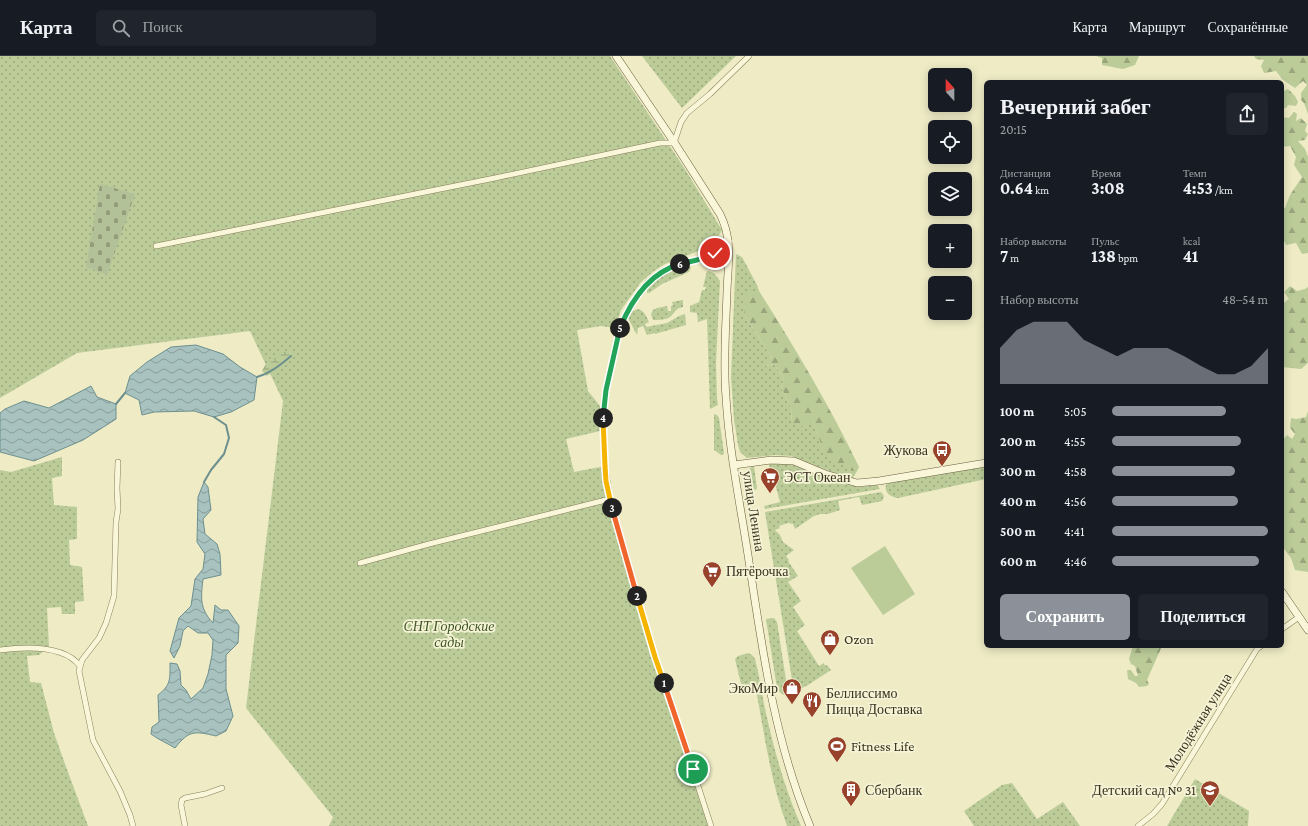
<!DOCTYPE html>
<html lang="ru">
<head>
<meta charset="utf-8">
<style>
	:root { --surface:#171b24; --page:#20242c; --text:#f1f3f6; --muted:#9ea1a6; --line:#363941; --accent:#8c9099 }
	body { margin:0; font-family:"Crimson Pro",serif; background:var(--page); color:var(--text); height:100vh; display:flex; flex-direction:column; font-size:15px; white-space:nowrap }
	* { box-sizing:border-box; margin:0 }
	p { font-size:13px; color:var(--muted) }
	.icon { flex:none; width:22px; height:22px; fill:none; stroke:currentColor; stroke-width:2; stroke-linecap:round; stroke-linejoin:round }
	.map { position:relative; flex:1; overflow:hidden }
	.drawer { position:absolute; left:984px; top:24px; width:300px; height:568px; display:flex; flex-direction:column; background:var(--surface); border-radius:6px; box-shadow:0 2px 10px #0003 }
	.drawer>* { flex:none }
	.needle { width:26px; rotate:339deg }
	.buttons { position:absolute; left:928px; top:12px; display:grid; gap:8px }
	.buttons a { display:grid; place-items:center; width:44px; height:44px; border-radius:6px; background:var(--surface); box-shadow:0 2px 10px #0003; font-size:20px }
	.pin { position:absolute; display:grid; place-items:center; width:34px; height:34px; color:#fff; margin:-17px; border:2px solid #fff; border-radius:50%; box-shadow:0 1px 4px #0007 }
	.km { position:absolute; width:20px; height:20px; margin:-10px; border-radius:50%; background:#222; color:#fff; font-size:11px; line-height:20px; text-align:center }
	.round { display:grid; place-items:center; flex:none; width:42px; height:42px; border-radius:6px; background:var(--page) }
	.summary { display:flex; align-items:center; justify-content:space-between; height:68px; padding:0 16px }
	h1 { font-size:22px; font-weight:700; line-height:30px }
	.stats { display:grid; grid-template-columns:repeat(3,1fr); gap:6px; height:68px; padding:4px 16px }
	.stats div { display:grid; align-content:center }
	.stats b { font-size:17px; font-weight:700 }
	.stats small { font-size:11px; font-weight:400 }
	.stats p { font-size:11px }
	.chart { height:112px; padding:8px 16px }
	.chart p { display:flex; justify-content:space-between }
	.chart svg { width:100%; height:72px; margin-top:4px; fill:var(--accent); opacity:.7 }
	.button { display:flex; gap:8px; margin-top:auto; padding:8px 16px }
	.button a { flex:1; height:46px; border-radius:6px; background:var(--accent); color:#fff; font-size:16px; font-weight:700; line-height:46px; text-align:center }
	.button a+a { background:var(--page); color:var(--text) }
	ul { padding:0 16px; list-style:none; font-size:13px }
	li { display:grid; grid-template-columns:64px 48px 1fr; align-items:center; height:30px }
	li i { height:10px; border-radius:5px; background:var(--accent) }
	header { display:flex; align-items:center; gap:24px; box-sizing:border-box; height:56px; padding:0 20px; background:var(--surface); border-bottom:1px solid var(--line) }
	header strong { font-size:19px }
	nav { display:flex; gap:22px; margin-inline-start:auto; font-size:14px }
	.search { width:280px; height:36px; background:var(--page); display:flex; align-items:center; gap:10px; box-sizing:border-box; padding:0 14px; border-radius:6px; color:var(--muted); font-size:15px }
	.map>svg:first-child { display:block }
</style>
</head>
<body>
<header>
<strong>Карта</strong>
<div class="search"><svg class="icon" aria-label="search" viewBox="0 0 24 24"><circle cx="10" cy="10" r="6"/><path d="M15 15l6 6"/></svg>Поиск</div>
<nav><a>Карта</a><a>Маршрут</a><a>Сохранённые</a></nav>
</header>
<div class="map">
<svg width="1308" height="770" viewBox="0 0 1308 770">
	<defs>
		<pattern id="grass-dots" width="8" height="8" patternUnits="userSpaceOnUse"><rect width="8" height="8" fill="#bc9"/><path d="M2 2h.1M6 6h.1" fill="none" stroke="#99a67c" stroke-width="1.8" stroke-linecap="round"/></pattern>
		<pattern id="forest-firs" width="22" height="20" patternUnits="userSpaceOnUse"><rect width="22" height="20" fill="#bc9"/><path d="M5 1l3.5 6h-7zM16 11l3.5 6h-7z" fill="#99a67c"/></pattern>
		<pattern id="wetland-marsh" width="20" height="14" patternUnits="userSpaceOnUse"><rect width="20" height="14" fill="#bc9"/><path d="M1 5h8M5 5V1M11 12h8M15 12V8" fill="none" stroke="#99a67c"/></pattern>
		<pattern id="cemetery-stones" width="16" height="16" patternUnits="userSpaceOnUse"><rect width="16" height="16" fill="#b3c198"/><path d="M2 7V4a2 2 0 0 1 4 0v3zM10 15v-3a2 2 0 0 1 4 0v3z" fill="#939d7b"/></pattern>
		<pattern id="water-waves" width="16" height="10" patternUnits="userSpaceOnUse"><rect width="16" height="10" fill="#a7c2bf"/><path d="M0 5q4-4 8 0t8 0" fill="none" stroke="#899e9b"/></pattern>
	</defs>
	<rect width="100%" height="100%" fill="#eeebc5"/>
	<path fill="url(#grass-dots)" d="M 0,0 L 610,0 L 685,113 L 722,174 L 714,189 L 665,208 L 654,215 L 641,226 L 621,254 L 615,272 L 601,270 L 577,274 L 588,335 L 600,350 L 600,375 L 566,383 L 574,416 L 605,410 L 606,425 L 633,523 L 711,770 L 329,770 L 333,761 L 246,652 L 283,345 L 250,275 L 77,297 L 0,342 Z
		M 642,0 L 736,0 L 682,52 Z
		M 736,198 L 742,201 L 757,229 L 759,235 L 751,235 L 745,260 L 772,302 L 766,310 L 774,308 L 784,323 L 781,331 L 791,352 L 792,366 L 813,366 L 822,391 L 845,407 L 852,414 L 857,415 L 853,422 L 837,418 L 791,400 L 775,399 L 747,402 L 740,396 L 738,389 L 734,363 L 731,321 Z
		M 687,209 L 689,209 L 691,212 L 689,216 L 662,228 L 649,237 L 647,237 L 647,232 C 661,220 670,215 687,209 Z
		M 707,215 C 714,216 716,219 720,225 L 716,307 L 717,342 L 718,349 L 710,353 L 707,263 L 698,266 L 697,257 L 690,256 L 690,250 L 699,246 L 702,234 L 705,234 L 706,231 L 703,231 Z
		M 683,244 L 683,251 C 674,253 676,256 670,261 C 666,264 658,264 653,264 L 651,258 L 653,254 L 657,252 L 667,250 L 668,255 L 671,255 L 671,250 L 673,249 L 672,246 Z
		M 639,253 C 645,256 646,260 649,266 L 645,268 L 646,271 L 667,267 L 679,260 L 685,258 L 686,269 L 655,278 L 655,277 L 647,279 L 643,270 L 638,272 L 637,279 L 628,262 L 632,255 Z
		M 714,358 L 717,359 L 719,362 L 724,397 L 723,399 L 721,399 L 714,394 Z
		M 62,401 L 62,420 L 52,422 L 54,449 L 77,451 L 77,483 L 69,484 L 70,509 L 82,511 L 84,545 L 75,546 L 75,558 L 62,558 L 61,551 L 47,552 L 49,591 L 39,599 L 27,600 L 30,626 L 41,627 L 54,677 L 65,708 L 88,770 L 0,770 L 0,414 L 11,416 Z
		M 769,407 L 784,407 L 793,409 L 843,428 L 861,431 L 877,429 L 880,433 L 765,453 L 764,450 L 780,446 L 774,424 L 772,425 Z
		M 754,410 L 757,432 L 756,434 L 743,427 C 743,420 747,412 754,410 Z
		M 986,410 L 986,423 L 898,442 C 891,441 884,437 886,429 L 889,427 Z
		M 881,436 L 884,440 L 882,445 L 862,449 L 859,441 L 838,445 L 840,454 L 828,458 L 820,458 L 814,460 L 795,473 L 793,468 L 788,467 L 779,470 L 780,472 L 775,474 L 780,479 L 783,486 L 794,494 L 786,500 L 789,504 L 788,505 L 798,520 L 788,526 L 801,545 L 793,551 L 805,569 L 797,575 L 819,610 L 824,607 L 825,610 L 827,609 L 831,614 L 808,629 L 794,636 L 765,456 Z
		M 774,562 L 777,566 L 788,637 L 784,639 L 778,635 L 777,632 L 766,563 Z
		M 748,597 L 752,599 L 755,603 C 759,618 761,633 764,648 C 773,690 784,731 801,770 L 787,770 C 770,724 764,675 755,628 L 742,632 L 735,603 L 738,600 Z
		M 1195,723 L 1249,755 L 1248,770 L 1167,770 Z
		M 1012,727 L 1037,763 L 1063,746 L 1080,770 L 974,770 L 964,755 L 1002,729 Z"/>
	<path fill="url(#forest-firs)" d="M 1096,0 L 1139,0 L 1135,9 L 1123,13 L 1102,9 L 1102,2 Z
		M 1254,0 L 1308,0 L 1308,58 L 1304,47 L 1301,44 L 1301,37 L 1307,29 L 1303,25 L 1295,32 L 1283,24 L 1276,15 L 1264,17 L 1261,10 L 1264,4 L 1256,3 Z
		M 1288,33 L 1295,40 L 1298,46 L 1296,50 L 1288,49 L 1286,52 L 1282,52 L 1282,36 Z
		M 1294,56 L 1297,58 L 1296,65 L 1301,62 L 1307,68 L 1305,75 L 1308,78 L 1305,84 L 1298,85 L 1305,93 L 1308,101 L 1308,197 L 1302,198 L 1296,187 L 1286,189 L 1282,181 L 1282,152 L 1285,152 L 1290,139 L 1302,121 L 1294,109 L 1296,101 L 1290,90 L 1282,91 L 1282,61 L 1289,62 Z
		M 1290,230 L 1297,235 L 1305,233 L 1308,231 L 1308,307 L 1301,313 L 1282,311 L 1282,248 L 1289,243 L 1284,236 Z
		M 751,235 L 759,235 C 795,292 830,350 859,411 L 857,415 L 852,415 L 845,407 L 837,408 L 822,391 L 813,366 L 804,371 L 792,366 L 791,352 L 781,331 L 784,323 L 774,308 L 765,310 L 772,302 L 745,260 L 743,248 L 744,239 Z
		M 1308,355 L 1308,516 L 1295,514 L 1291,502 L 1282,490 L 1282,385 L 1287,379 L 1292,383 L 1295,378 L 1290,372 L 1291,362 L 1296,363 L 1306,361 Z
		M 1133,590 L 1162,590 L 1147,624 L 1149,628 L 1147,630 L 1139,631 L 1136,627 L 1128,623 L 1127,614 L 1131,614 L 1135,620 L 1138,620 L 1135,610 L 1131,608 L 1129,603 Z"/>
	<path fill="url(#wetland-marsh)" d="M 291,294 L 295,300 L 267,320 L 262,315 C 271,298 274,299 291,294 Z"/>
	<path fill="url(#cemetery-stones)" d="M 100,128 L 135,138 L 107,219 L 86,211 Z"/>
	<path fill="#bc9" d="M 885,490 L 915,538 L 883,559 L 851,512 Z"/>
	<path fill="url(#water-waves)" stroke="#6d908f" d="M 196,289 L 223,298 L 240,311 L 257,321 L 254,344 L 231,356 L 214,361 L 194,355 L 154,356 L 142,359 L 139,344 L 125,337 L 130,320 L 147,306 L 171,291 Z
		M 91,330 L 97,341 L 116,348 L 116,363 L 83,384 L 34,405 L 0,396 L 0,357 L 5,353 L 24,345 L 49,352 Z
		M 204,426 L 208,431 L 211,454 L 203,463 L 205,478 L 217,488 L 220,498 L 221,519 L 203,523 C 201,541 199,552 213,567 L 215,549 L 221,554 L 228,554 L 239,570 L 238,587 L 226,599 L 226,633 L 233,660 L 226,675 L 216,680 C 195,675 189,674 175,692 C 167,687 159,684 151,678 L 152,671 L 159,666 L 158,639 C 171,629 170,623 170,607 L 177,608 L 180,615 L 181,629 L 186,634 L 191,643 L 203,632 L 208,618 L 212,599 L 213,584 L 208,577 L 198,577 L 188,570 L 183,575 L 180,590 L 174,602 L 170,595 L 179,562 L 191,550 L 195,523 L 203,513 L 205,498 L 197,486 L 198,441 Z"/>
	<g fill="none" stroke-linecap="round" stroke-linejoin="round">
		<path stroke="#6d908f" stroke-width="2" d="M 257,321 C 271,317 280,309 291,300
			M 116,348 L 125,337
			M 204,426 L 211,414 L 224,398 L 229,382 L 226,369 L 214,361"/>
		<defs>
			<path id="minor" d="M 156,190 L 495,122 L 660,87 L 674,87 L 681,66 L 687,57 L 710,38 L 749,0
				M 118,406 L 117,432 L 118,453 L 116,466 L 114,540 L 106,567 L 99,582 L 82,604 L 79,615 L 93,684 L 120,735 L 130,759 L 133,770
				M 360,507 L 429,488 L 610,443
				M 1282,573 L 1299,561
				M 0,594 C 24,591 64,589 80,610
				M 185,770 L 181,749 L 182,744 L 185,742 L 205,738 L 222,732
				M 711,770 L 676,662 L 655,601 L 610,443 L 605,410 L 603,367 L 606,334 L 620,273 L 624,262 L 634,245 L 647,227 L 660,217 L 677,209 L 697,204 L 715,197 L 729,185
				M 1138,770 L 1153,758 L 1162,748 L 1257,593 L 1261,590"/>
			<path id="secondary" d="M 616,0 L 672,83 L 720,158 C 733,184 728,207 727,235 C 726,270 723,306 726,341 C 729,394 740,447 748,499 C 762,591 774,684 810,770
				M 734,409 L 771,404 L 794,405 L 825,418 L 857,427 L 879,425 L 986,407
				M 1282,536 L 1308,574"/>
		</defs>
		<use href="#minor" stroke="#897e5b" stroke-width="6"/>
		<use href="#secondary" stroke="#6b5e3e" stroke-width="8"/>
		<use href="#minor" stroke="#f9f6d9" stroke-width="5"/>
		<use href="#secondary" stroke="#f9f6d9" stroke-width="7"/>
	</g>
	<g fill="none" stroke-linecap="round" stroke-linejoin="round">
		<defs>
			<path id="split-1" d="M 664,627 L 693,713"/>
			<path id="split-2" d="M 637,540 L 655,601 L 664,627"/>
			<path id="split-3" d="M 612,452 L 637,540"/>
			<path id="split-4" d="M 603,362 L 605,410 L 606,425 L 612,452"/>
			<path id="split-5" d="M 603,362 L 606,334 L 620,272"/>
			<path id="split-6" d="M 620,272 C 631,245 649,217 680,208"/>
			<path id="split-7" d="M 680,208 L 697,204 L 715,197"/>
		</defs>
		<use href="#split-1" stroke="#fff" stroke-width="8"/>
		<use href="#split-2" stroke="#fff" stroke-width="8"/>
		<use href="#split-3" stroke="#fff" stroke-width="8"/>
		<use href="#split-4" stroke="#fff" stroke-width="8"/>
		<use href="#split-5" stroke="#fff" stroke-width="8"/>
		<use href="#split-6" stroke="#fff" stroke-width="8"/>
		<use href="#split-7" stroke="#fff" stroke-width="8"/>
		<use href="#split-1" stroke="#f0652b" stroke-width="5"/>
		<use href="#split-2" stroke="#f5b400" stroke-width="5"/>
		<use href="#split-3" stroke="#f0652b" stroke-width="5"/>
		<use href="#split-4" stroke="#f5b400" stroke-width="5"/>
		<use href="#split-5" stroke="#22a559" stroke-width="5"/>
		<use href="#split-6" stroke="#22a559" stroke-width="5"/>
		<use href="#split-7" stroke="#22a559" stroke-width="5"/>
	</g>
	<defs>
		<symbol id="bus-pin" viewBox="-11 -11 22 30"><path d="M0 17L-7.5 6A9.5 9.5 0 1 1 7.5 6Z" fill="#98422c" stroke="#f5f3d5"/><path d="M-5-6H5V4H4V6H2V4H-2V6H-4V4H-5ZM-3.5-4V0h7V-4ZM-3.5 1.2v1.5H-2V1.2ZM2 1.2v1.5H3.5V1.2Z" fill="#fff"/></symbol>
		<symbol id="supermarket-pin" viewBox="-11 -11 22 30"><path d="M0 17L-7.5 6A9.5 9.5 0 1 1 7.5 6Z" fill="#98422c" stroke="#f5f3d5"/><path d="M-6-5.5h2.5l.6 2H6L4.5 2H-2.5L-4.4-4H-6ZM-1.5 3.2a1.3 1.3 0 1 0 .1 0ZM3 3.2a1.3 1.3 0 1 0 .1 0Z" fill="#fff"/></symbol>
		<symbol id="shop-pin" viewBox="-11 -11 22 30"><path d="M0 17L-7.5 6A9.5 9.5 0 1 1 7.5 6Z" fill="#98422c" stroke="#f5f3d5"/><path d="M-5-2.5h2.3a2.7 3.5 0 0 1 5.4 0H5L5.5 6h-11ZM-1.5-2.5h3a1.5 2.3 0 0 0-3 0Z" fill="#fff"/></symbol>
		<symbol id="restaurant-pin" viewBox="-11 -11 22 30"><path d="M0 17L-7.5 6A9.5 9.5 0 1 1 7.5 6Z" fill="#98422c" stroke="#f5f3d5"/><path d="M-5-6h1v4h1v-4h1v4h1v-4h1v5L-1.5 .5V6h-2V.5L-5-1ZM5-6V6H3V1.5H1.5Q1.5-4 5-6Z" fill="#fff"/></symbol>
		<symbol id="stadium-pin" viewBox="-11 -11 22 30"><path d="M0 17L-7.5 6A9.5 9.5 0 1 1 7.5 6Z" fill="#98422c" stroke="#f5f3d5"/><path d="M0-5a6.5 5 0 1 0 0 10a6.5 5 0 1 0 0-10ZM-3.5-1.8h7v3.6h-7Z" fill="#fff"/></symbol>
		<symbol id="building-pin" viewBox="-11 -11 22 30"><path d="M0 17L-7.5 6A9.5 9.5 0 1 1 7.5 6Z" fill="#98422c" stroke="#f5f3d5"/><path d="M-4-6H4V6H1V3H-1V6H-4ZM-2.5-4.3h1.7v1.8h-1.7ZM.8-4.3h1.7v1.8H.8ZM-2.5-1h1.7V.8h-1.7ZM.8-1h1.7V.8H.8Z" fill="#fff"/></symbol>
		<symbol id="school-pin" viewBox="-11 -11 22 30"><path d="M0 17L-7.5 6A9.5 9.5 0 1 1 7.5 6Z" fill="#98422c" stroke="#f5f3d5"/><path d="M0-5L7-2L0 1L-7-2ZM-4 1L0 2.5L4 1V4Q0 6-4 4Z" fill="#fff"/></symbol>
	</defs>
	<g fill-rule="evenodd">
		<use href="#bus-pin" x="931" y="383" width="22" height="30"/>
		<use href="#supermarket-pin" x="759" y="410" width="22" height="30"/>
		<use href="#supermarket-pin" x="701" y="504" width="22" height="30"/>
		<use href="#shop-pin" x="819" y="572" width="22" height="30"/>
		<use href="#shop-pin" x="781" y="621" width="22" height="30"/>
		<use href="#restaurant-pin" x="801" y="634" width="22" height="30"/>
		<use href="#stadium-pin" x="826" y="679" width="22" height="30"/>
		<use href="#building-pin" x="840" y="723" width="22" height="30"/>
		<use href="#school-pin" x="1199" y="723" width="22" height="30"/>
	</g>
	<g text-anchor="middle" stroke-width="3.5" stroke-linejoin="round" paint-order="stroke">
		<g font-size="14" fill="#39321f" stroke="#f5f3d5" text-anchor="start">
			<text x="928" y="399" text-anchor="end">Жукова</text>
			<text x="784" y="426">ЭСТ Океан</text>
			<text x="726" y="520">Пятёрочка</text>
			<text x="844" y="588">Ozon</text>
			<text x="778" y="637" text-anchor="end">ЭкоМир</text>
			<text x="826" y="642">Беллиссимо<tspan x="826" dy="16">Пицца Доставка</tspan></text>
			<text x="851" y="695">Fitness Life</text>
			<text x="865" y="739">Сбербанк</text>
			<text x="1196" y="739" text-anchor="end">Детский сад № 31</text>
		</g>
		<g font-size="14" fill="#39321f" stroke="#f5f3d5">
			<text transform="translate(754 455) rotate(81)" y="5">улица Ленина</text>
			<text transform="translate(1198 666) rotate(-58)" y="5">Молодёжная улица</text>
		</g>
		<g font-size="14" font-style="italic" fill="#3f5626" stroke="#f5f3d5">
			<text x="449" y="575">СНТ Городские<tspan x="449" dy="16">сады</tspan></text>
		</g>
	</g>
</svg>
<div class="buttons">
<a><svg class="needle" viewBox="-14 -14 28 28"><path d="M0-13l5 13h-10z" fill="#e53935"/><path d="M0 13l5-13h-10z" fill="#9ea1a6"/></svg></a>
<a><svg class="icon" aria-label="locate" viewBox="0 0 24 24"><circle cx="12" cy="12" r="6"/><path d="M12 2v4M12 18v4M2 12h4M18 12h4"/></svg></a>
<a><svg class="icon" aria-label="layers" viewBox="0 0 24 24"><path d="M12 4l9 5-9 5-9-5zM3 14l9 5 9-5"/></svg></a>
<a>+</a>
<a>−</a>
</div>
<div class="pin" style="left:693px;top:713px;background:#1e9e55"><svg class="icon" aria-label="arrive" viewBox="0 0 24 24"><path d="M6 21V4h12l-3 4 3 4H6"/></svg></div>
<div class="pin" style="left:715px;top:197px;background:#d93025"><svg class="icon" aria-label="check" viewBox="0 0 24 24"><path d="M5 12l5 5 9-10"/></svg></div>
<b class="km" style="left:664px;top:627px">1</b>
<b class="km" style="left:637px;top:540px">2</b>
<b class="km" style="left:612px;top:452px">3</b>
<b class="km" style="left:603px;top:362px">4</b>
<b class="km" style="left:620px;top:272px">5</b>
<b class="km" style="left:680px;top:208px">6</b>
<section class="drawer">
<div class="summary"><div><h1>Вечерний забег</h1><p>20:15</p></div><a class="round"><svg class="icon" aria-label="share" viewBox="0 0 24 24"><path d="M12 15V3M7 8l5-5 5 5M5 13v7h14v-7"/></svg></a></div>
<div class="stats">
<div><p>Дистанция</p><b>0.64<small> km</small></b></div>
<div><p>Время</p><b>3:08</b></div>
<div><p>Темп</p><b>4:53<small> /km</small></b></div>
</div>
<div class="stats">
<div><p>Набор высоты</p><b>7<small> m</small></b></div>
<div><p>Пульс</p><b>138<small> bpm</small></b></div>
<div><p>kcal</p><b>41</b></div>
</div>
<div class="chart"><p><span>Набор высоты</span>48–54 m</p>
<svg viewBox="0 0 160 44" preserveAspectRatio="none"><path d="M0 44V22L10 11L20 6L30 6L40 6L50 17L60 22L70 27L80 22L90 22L100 22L110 27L120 33L130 38L140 38L150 33L160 22V44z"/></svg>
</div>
<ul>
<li><b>100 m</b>5:05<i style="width:73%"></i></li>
<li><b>200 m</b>4:55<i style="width:83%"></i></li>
<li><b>300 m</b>4:58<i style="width:79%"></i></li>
<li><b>400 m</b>4:56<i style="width:81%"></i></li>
<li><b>500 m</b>4:41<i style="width:100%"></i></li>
<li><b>600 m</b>4:46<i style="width:94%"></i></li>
</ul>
<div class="button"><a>Сохранить</a><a>Поделиться</a></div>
</section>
</div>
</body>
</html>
